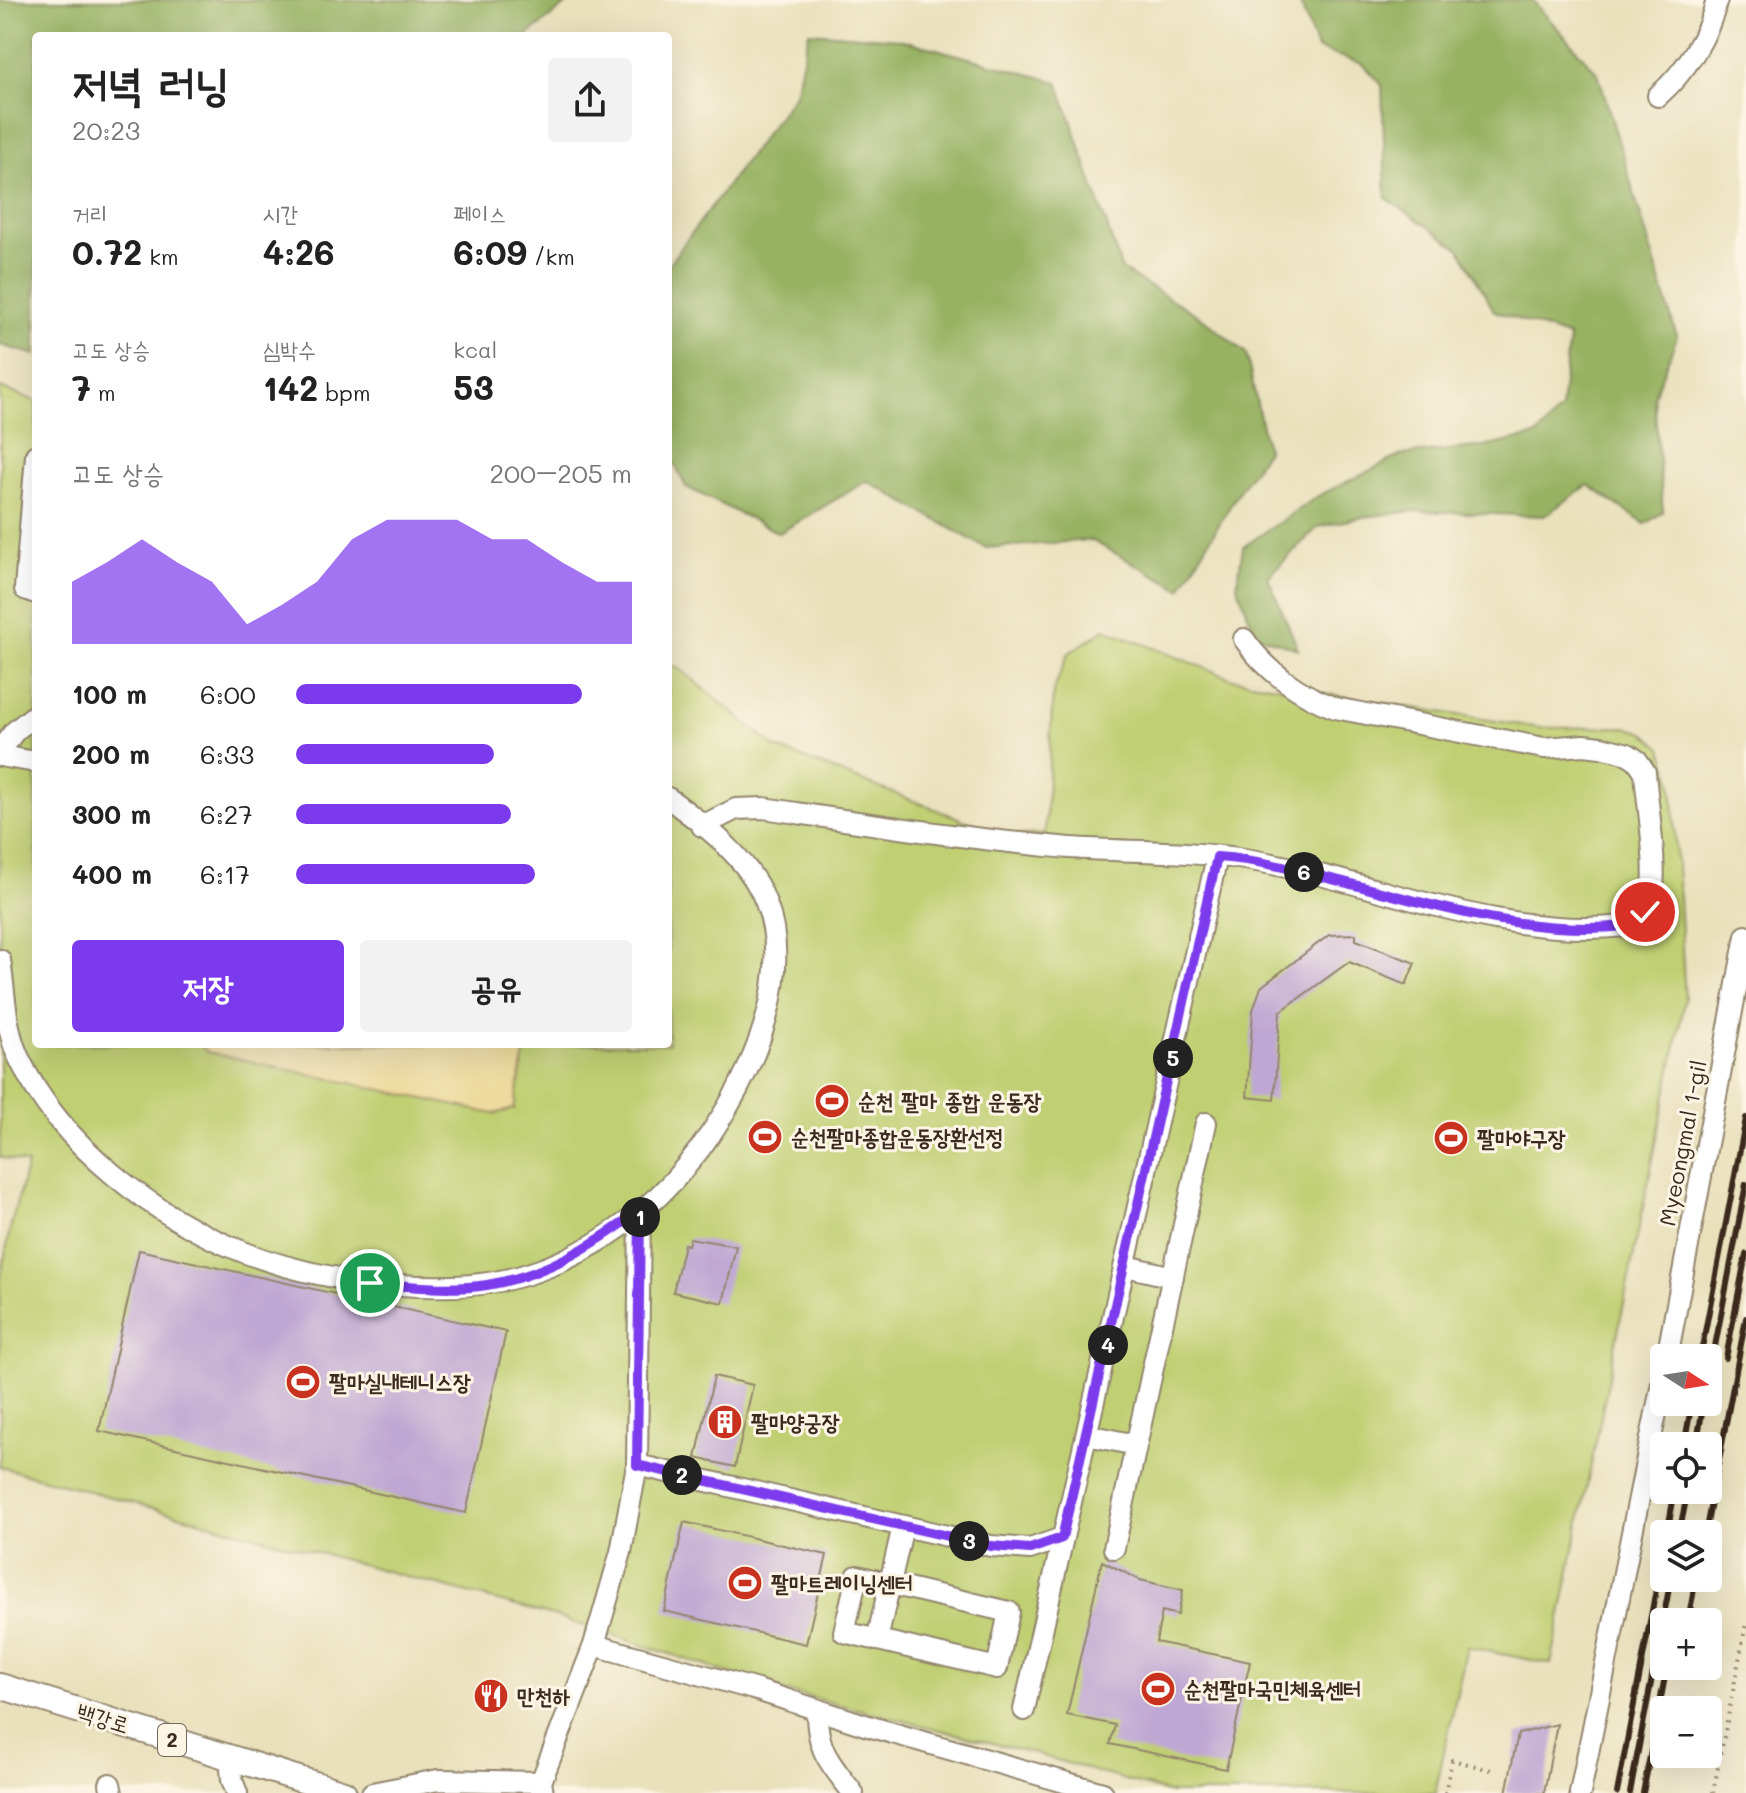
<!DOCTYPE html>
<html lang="ko">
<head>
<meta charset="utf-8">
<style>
	:root { --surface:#fff; --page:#f2f2f2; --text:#222; --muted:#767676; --accent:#7c3aed }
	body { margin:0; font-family:Mali,"Poor Story",sans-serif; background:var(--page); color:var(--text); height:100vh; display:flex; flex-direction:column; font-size:30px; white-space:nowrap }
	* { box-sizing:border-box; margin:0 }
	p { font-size:26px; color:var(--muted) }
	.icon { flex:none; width:44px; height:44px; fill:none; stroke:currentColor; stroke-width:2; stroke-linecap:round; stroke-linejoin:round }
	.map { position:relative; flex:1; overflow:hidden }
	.panel { position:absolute; left:32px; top:32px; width:640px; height:1016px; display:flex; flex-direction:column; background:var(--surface); border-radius:8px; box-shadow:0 8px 32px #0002 }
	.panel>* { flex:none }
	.needle { width:52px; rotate:102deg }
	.buttons { position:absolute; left:1650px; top:1344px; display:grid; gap:16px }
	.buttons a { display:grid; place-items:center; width:72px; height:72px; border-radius:8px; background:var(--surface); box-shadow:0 8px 32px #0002; font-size:40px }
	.pin { position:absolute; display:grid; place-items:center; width:68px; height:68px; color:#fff; margin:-34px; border:4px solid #fff; border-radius:50%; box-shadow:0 2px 8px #0007 }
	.km { position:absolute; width:40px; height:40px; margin:-20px; border-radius:50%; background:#222; color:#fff; font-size:22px; line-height:40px; text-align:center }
	.round { display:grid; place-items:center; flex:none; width:84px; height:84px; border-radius:8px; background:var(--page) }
	.head { display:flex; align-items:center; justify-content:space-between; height:136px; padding:0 40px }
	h1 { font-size:44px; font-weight:700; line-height:60px }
	.metrics { display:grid; grid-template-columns:repeat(3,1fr); gap:12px; height:136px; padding:8px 40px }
	.metrics div { display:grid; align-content:center }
	.metrics b { font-size:34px; font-weight:700 }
	.metrics small { font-size:22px; font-weight:400 }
	.metrics p { font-size:22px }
	.chart { height:224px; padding:16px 40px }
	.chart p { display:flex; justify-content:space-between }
	.chart svg { width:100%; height:144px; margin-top:8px; fill:var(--accent); opacity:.7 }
	.cta { display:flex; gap:16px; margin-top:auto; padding:16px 40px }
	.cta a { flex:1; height:92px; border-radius:8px; background:var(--accent); color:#fff; font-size:32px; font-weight:700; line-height:92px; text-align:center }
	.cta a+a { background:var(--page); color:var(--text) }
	ul { padding:0 40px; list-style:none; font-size:26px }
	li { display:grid; grid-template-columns:128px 96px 1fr; align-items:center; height:60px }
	li i { height:20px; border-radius:10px; background:var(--accent) }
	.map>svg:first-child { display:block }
</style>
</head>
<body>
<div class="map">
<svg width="1746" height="1793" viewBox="0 0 1746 1793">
	<rect width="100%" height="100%" fill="#fcf5e5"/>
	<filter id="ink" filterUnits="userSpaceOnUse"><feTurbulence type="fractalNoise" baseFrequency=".0125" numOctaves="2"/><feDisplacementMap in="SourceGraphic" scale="16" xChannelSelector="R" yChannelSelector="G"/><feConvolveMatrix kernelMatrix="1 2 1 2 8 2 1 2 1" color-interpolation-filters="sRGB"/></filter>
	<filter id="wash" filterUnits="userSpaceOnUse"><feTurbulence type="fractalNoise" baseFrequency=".006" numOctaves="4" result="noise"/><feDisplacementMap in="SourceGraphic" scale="32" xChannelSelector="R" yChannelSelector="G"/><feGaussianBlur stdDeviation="1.8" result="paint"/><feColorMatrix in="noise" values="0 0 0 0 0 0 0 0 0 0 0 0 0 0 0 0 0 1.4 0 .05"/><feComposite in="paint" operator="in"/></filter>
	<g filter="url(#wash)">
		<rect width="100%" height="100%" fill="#e9e0bc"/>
		<path fill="#c0cf72" stroke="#7e7c48" stroke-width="2" d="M 0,388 L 36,401 L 36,1044 L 668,1044 L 668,663 L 680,669 L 776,748 L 1005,836 L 1045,834 L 1053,692 L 1068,654 L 1105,629 L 1233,679 L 1540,728 L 1626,727 L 1645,733 L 1662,748 L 1672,781 L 1685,1000 L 1551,1664 L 1467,1647 L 1435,1793 L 1170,1793 L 1032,1753 L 777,1689 L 557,1617 L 0,1467 L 0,1284 L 9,1233 L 27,1164 L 0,1157 Z"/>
		<path fill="#98b264" stroke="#6a6e41" stroke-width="2" d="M 0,0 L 572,0 L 527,36 L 36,36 L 36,355 L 0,345 Z
			M 1299,0 L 1532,0 L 1598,73 L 1677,337 L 1654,396 L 1663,512 L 1645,524 L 1588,485 L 1544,516 L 1415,511 L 1363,517 L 1318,527 L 1268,577 L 1298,649 L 1256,635 L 1237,585 L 1243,547 L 1318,496 L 1401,455 L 1493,445 L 1538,435 L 1561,409 L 1569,337 L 1494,311 L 1460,249 L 1386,198 L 1382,85 L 1363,64 L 1317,49 Z
			M 809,32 L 899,39 L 1058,82 L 1122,270 L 1201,317 L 1246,353 L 1267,450 L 1237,494 L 1181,589 L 1091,540 L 986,548 L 867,481 L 779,533 L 686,487 L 668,451 L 668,265 L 795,94 Z"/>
		<path fill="#eeda9e" stroke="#94825e" stroke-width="2" d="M 200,1044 L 527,1044 L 514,1109 L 494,1114 L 207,1052 Z"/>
		<g id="blocks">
			<path fill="#bfa7d3" d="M 1356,934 L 1356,940 L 1415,963 L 1406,985 L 1349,962 L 1280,1012 L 1274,1100 L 1247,1097 L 1253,1010 L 1261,987 L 1329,935 Z
				M 690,1238 L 736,1246 L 723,1303 L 673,1292 L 684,1244 L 688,1245 Z
				M 139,1250 L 506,1332 L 466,1513 L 99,1431 Z
				M 714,1376 L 753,1385 L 735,1467 L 696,1458 Z
				M 684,1522 L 827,1555 L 806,1644 L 664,1611 Z
				M 1102,1561 L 1140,1580 L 1183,1590 L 1178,1615 L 1162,1611 L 1156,1642 L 1250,1662 L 1226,1769 L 1110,1744 L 1115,1725 L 1067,1715 Z
				M 1557,1724 L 1544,1793 L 1506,1793 L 1518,1734 Z"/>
		</g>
	</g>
	<g filter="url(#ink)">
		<use href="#blocks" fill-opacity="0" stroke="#92856d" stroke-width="2"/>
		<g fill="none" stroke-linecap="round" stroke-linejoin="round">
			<defs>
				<path id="minor" d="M 1658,96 C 1686,71 1708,37 1717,0
					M 36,455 L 25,589 L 36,593
					M 0,750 L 15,731 L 36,714
					M 0,756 L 36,762
					M 702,826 L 736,809 L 763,808 C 865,823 967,839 1070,848 C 1128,852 1187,850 1245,859 C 1371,879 1495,940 1625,926 C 1637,923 1648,914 1651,900 C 1659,873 1647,803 1645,772 L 1637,760 L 1628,754 L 1601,747 L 1584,745 L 1544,748 L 1335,708 C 1300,695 1265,670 1244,639
					M 0,960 C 5,991 5,1029 19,1058 C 41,1105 74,1142 114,1175 C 198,1245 291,1278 399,1285 C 447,1288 492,1287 537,1271 C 575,1258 614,1234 645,1208 C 719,1146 804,1001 766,903 C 750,859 705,825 668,798
					M 640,1211 L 637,1465 L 991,1546 L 1030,1549 L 1062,1538
					M 1126,1266 L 1173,1277
					M 1667,1358 L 1746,936
					M 1087,1435 L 1136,1445
					M 1114,1548 L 1206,1123
					M 857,1576 L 1009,1612 L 997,1668 L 844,1632 Z
					M 877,1640 L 903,1526
					M 594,1645 L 621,1552 L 637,1465
					M 817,1709 C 816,1750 830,1763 853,1793
					M 1024,1710 L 1217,857
					M 230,1758 L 232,1780 L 237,1793
					M 110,1784 L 112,1793
					M 372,1793 L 438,1780 L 541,1782
					M 543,1793 L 541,1782 L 594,1645 L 757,1690 L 868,1726 L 1103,1793
					M 1580,1793 L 1664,1373"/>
				<path id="major" d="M 0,1686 L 344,1793"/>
			</defs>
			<use href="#minor" stroke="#92856d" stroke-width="24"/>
			<use href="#major" stroke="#92856d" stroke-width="28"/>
			<path stroke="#92856d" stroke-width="4" stroke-dasharray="2 6" stroke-linecap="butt" d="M 1445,1793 L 1452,1760 L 1491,1770
				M 1713,1793 L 1746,1624"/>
			<use href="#minor" stroke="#fff" stroke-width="20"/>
			<use href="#major" stroke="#fff" stroke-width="24"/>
			<path stroke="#3b2a1e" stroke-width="6" d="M 1700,1358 L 1746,1118
				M 1726,1358 L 1746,1254
				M 1708,1383 L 1746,1184
				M 1684,1446 L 1692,1402
				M 1696,1446 L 1704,1402
				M 1667,1534 L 1675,1490
				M 1679,1534 L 1688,1490
				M 1705,1534 L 1746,1318
				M 1688,1622 L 1696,1578
				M 1617,1793 L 1664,1548
				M 1630,1793 L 1671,1578
				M 1643,1793 L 1667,1666"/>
		</g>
	</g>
	<g fill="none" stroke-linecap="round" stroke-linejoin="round" filter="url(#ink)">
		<defs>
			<path id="route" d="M 370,1283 C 409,1286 448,1291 487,1285 C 545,1276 593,1245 640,1211 L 637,1465 L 991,1546 L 1030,1549 L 1062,1538 L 1217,857 C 1264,860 1309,873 1355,885 C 1441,908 1535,936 1625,926 L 1636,923 L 1645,912"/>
		</defs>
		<use href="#route" stroke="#fff" stroke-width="16"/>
		<use href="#route" stroke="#7c3aed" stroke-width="10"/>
	</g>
	<defs>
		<symbol id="stadium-disc" viewBox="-11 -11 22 22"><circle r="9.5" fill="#c8321e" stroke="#fcf5e5"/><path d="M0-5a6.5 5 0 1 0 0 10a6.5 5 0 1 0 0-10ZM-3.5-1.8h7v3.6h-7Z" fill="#fff"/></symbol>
		<symbol id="building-disc" viewBox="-11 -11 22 22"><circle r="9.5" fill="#c8321e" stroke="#fcf5e5"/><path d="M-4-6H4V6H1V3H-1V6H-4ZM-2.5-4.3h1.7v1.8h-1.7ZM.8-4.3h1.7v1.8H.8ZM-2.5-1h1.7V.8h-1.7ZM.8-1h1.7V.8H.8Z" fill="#fff"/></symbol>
		<symbol id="restaurant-disc" viewBox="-11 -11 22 22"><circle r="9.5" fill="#c8321e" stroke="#fcf5e5"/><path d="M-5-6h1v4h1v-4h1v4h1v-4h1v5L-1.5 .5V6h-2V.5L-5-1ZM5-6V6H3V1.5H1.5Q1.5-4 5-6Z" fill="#fff"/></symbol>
	</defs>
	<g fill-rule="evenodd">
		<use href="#stadium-disc" x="812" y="1081" width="40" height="40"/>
		<use href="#stadium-disc" x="745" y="1117" width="40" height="40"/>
		<use href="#stadium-disc" x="1431" y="1118" width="40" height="40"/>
		<use href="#stadium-disc" x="283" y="1362" width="40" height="40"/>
		<use href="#building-disc" x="705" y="1402" width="40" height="40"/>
		<use href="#stadium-disc" x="725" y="1563" width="40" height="40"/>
		<use href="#stadium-disc" x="1138" y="1669" width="40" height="40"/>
		<use href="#restaurant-disc" x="471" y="1676" width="40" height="40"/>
	</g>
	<g text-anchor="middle" stroke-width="6" stroke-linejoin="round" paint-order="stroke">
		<rect fill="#fcf5e5" stroke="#75675a" stroke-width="2" x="158" y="1724" width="28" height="32" rx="6"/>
		<g font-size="20" font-weight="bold" fill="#3b2a1e">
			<text x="172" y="1747">2</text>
		</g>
		<g font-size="22" font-weight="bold" fill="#3b2a1e" stroke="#fcf5e5" text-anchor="start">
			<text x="858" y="1109">순천 팔마 종합 운동장</text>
			<text x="791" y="1145">순천팔마종합운동장환선정</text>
			<text x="1477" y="1146">팔마야구장</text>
			<text x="329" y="1390">팔마실내테니스장</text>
			<text x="751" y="1430">팔마양궁장</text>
			<text x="771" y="1591">팔마트레이닝센터</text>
			<text x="1184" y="1697">순천팔마국민체육센터</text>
			<text x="517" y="1704">만천하</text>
		</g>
		<g font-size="22" fill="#3b2a1e" stroke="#fcf5e5">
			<text transform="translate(1683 1143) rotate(-79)" y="8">Myeongmal 1-gil</text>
			<text transform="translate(103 1718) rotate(17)" y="8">백강로</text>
		</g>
	</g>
</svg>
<div class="buttons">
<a><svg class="needle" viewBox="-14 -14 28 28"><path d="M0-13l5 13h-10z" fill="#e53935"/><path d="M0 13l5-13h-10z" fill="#767676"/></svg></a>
<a><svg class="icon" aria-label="locate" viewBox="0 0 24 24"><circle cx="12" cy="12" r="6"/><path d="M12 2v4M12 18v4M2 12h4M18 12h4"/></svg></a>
<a><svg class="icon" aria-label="layers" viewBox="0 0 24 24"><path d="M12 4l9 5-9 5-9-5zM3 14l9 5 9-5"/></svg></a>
<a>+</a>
<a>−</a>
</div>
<div class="pin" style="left:370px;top:1283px;background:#1e9e55"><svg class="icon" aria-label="arrive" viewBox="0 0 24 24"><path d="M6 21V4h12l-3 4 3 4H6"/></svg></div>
<div class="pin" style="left:1645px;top:912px;background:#d93025"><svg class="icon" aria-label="check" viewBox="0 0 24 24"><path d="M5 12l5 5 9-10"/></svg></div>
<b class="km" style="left:640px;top:1217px">1</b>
<b class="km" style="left:682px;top:1475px">2</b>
<b class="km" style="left:969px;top:1541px">3</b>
<b class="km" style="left:1108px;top:1345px">4</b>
<b class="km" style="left:1173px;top:1058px">5</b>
<b class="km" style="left:1304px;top:872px">6</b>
<section class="panel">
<div class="head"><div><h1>저녁 러닝</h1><p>20:23</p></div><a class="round"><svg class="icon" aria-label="share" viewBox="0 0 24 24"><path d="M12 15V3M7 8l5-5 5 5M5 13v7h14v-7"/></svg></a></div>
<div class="metrics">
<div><p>거리</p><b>0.72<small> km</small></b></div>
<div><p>시간</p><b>4:26</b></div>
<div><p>페이스</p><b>6:09<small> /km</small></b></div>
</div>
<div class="metrics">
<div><p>고도 상승</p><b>7<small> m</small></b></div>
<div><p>심박수</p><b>142<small> bpm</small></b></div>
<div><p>kcal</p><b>53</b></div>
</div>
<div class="chart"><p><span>고도 상승</span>200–205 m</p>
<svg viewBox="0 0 160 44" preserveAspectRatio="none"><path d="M0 44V25L10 19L20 12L30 19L40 25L50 38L60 32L70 25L80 12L90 6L100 6L110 6L120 12L130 12L140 19L150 25L160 25V44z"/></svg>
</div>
<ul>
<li><b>100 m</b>6:00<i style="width:85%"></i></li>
<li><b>200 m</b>6:33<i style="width:59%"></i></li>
<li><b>300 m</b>6:27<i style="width:64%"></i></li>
<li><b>400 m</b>6:17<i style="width:71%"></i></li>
</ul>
<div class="cta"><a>저장</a><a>공유</a></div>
</section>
</div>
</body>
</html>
